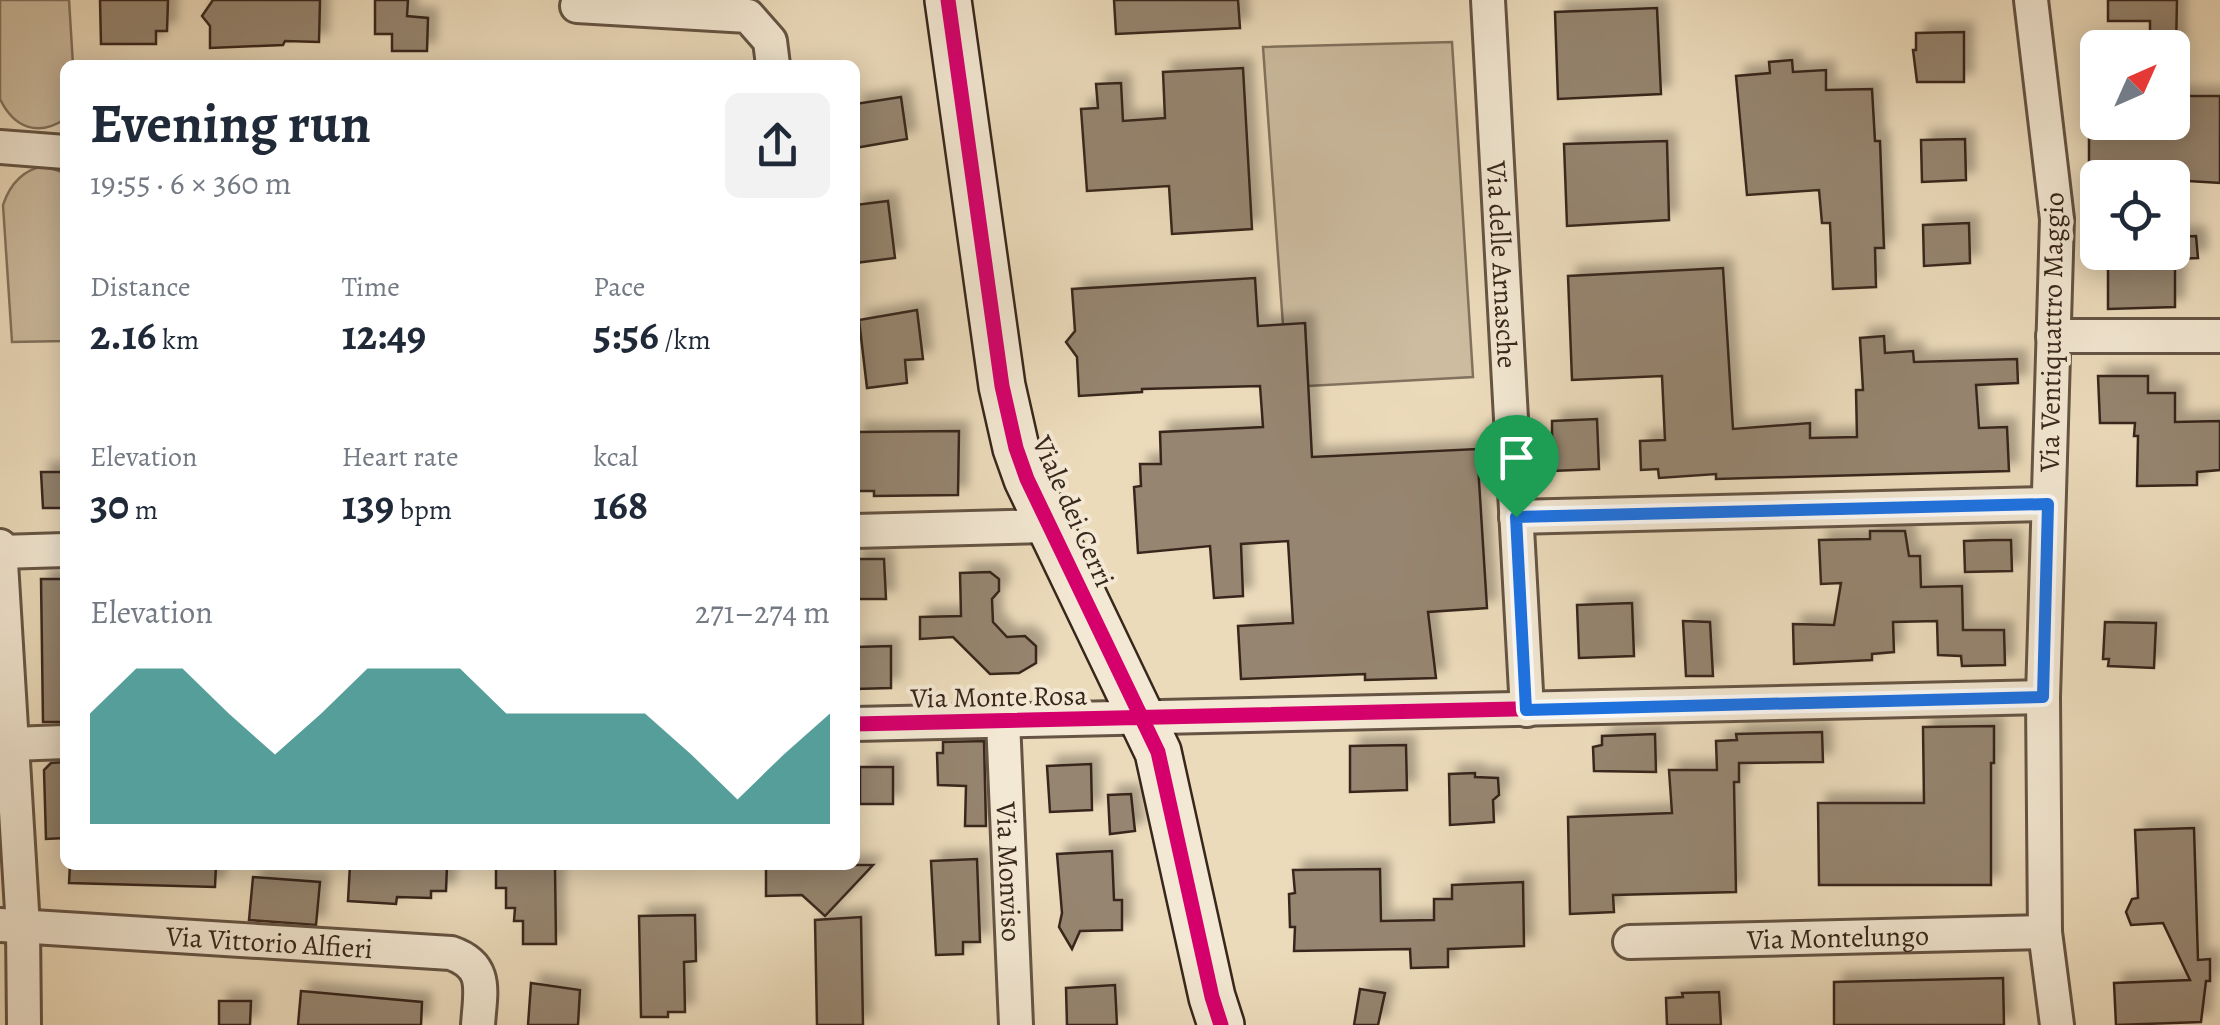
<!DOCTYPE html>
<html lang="en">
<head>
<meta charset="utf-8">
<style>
	:root { --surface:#fff; --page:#f2f2f3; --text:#1f2937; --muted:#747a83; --accent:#0f766e }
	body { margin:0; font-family:Alegreya,serif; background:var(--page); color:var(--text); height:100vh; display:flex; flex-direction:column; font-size:38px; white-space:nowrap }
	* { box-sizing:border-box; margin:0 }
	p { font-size:32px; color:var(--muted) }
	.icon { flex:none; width:55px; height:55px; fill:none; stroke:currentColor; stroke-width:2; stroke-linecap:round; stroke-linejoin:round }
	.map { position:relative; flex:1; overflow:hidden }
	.sheet { position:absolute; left:60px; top:60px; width:800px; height:810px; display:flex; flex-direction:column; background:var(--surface); border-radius:15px; box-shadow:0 5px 25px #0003 }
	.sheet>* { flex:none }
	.needle { width:65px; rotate:45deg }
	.tools { position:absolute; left:2080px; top:30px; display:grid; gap:20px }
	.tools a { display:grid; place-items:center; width:110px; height:110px; border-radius:15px; background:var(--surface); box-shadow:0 5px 25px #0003; font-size:50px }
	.pin { position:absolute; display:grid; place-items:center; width:85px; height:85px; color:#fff; margin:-102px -42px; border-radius:50% 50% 50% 0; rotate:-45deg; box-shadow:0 0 10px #0007 }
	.pin .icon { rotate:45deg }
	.round { display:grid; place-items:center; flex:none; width:105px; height:105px; border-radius:15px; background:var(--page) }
	.head { display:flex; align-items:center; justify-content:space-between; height:170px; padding:0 30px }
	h1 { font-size:55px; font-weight:700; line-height:75px }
	.stats { display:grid; grid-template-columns:repeat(3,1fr); gap:15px; height:170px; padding:10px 30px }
	.stats div { display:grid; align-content:center }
	.stats b { font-size:42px; font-weight:700 }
	.stats small { font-size:28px; font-weight:400 }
	.stats p { font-size:28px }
	.chart { height:280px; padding:20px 30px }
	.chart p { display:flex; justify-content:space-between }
	.chart svg { width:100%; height:180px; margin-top:10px; fill:var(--accent); opacity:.7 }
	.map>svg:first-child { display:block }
</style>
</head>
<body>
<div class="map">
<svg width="2220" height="1025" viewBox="0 0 2220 1025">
	<defs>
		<filter id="shadow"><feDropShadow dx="9" dy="-9" stdDeviation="5" flood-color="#0004"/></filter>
	</defs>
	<rect width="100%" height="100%" fill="#ecdbbb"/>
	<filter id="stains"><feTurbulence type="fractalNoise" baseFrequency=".002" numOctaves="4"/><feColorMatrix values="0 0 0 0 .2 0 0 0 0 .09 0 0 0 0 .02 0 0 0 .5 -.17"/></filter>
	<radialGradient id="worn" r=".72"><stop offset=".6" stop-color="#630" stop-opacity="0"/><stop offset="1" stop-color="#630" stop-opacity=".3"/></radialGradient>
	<path fill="#cdbca0" stroke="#82725e" stroke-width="2.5" d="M 0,0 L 69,0 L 73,65 L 65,65 L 65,119 C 38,137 14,128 0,99 Z
		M 1452,42 L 1473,377 L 1308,386 L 1305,324 L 1283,325 L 1263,47 Z
		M 44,166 L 65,173 L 65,341 L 12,342 L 3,205 C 10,184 22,170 44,166 Z"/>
	<path fill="#96856f" stroke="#38271c" stroke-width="2.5" filter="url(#shadow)" d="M 100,0 L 168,0 L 167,31 L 156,31 L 156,44 L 101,44 Z
		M 213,0 L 320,0 L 319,42 L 285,41 L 283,45 L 210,48 L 210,26 L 202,16 Z
		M 375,0 L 408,0 L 407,16 L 428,18 L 427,51 L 392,51 L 392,34 L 375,34 Z
		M 1114,0 L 1238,0 L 1240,28 L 1116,34 Z
		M 2108,0 L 2177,0 L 2176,48 L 2150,48 L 2150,21 L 2108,21 Z
		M 1657,8 L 1661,94 L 1558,99 L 1555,12 Z
		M 1964,32 L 1964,82 L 1917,82 L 1913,50 L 1916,50 L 1916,33 Z
		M 1792,60 L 1793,72 L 1826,70 L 1826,90 L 1872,89 L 1875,141 L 1880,141 L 1884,248 L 1875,248 L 1876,287 L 1833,289 L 1830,223 L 1822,223 L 1819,190 L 1747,195 L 1736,76 L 1770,73 L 1769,62 Z
		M 1243,68 L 1252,229 L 1172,234 L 1169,186 L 1087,191 L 1081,109 L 1098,108 L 1096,84 L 1121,83 L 1123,121 L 1165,118 L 1163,72 Z
		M 2172,96 L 2220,96 L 2220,183 L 2172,180 L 2172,178 L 2095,178 L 2095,172 L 2089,172 L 2089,122 L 2172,122 Z
		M 901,97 L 907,139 L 855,148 L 855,104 Z
		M 1965,139 L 1966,180 L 1922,182 L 1921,140 Z
		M 1667,141 L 1669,220 L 1567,226 L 1564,144 Z
		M 888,201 L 895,258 L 855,263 L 855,205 Z
		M 1969,223 L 1970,263 L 1924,266 L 1923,225 Z
		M 2196,236 L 2198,258 L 2175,259 L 2175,307 L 2108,309 L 2108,266 L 2150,266 L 2149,252 L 2172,252 L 2172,237 Z
		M 1723,268 L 1733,429 L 1810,423 L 1810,438 L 1857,437 L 1856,390 L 1863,390 L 1860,338 L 1884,336 L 1885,353 L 1913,351 L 1914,362 L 2017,359 L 2018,383 L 1976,385 L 1979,428 L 2007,427 L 2009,471 L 1716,479 L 1716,474 L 1659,478 L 1658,469 L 1641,470 L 1640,441 L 1665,440 L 1662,376 L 1572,380 L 1568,276 Z
		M 1255,278 L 1258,326 L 1305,323 L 1312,457 L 1477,449 L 1487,608 L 1428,612 L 1436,678 L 1365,680 L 1365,674 L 1241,679 L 1238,626 L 1293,623 L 1288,541 L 1241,544 L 1243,596 L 1214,598 L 1210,546 L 1138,553 L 1134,487 L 1141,486 L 1140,464 L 1161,464 L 1160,432 L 1263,427 L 1260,386 L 1142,389 L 1142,392 L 1079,396 L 1077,357 L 1066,342 L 1075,331 L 1072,289 Z
		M 917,310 L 923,359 L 905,360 L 907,383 L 867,388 L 859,320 Z
		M 2098,376 L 2148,376 L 2148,393 L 2175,393 L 2175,422 L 2220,421 L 2220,470 L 2197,472 L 2197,485 L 2137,486 L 2138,436 L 2134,436 L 2135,423 L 2100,423 Z
		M 1597,419 L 1599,469 L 1552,471 L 1552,421 Z
		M 959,431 L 958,495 L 874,496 L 874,491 L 855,491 L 856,432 Z
		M 41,472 L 65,472 L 65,508 L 43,508 Z
		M 1870,531 L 1905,531 L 1909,556 L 1920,556 L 1921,587 L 1962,586 L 1963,630 L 2004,630 L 2005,665 L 1962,666 L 1961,656 L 1938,655 L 1937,621 L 1893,622 L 1894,652 L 1872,654 L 1872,660 L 1794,664 L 1793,624 L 1834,625 L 1841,583 L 1821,584 L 1819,540 L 1870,539 Z
		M 1993,540 L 2011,540 L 2012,571 L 1965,572 L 1964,541 Z
		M 855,559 L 884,559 L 886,599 L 855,599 Z
		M 990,572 L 999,579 L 999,591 L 992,599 L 993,622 L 1007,637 L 1025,636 L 1036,646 L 1036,663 L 1019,673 L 990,674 L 953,637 L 920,639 L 920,617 L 961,616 L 960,573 Z
		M 41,579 L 65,579 L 65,722 L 43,722 Z
		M 1632,603 L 1634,656 L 1579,658 L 1577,605 Z
		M 1683,621 L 1710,622 L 1713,676 L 1686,676 Z
		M 2105,622 L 2156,623 L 2154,668 L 2108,666 L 2109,659 L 2103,659 Z
		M 891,646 L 891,688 L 855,689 L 855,647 Z
		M 1994,726 L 1994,763 L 1991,763 L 1991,885 L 1819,885 L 1818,803 L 1924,803 L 1923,727 Z
		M 1822,732 L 1823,762 L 1739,763 L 1739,782 L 1734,782 L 1736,892 L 1613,895 L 1614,912 L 1570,914 L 1568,817 L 1672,813 L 1669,770 L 1717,770 L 1716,741 L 1737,740 L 1736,734 Z
		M 1655,734 L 1656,772 L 1594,771 L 1593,747 L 1602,745 L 1602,736 Z
		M 984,741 L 986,826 L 965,826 L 966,786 L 938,785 L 937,753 L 943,753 L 943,742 Z
		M 1406,745 L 1407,790 L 1350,792 L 1350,746 Z
		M 65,762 L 65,838 L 46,839 L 44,770 L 51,763 Z
		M 1091,764 L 1092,810 L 1050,812 L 1047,766 Z
		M 860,767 L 893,767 L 893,804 L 860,804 Z
		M 1475,773 L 1475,777 L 1498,778 L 1499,795 L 1493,800 L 1494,822 L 1450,825 L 1449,774 Z
		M 1131,794 L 1135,831 L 1110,834 L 1108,795 Z
		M 2194,828 L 2198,960 L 2210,959 L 2210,981 L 2206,981 L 2201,1022 L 2116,1025 L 2114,983 L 2190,980 L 2163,923 L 2131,925 L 2126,912 L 2132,899 L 2138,898 L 2135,830 Z
		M 1112,851 L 1114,900 L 1122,900 L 1122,930 L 1080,931 L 1072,949 L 1059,927 L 1062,913 L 1057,854 Z
		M 977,859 L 980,942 L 963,942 L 963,954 L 936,955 L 931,861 Z
		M 70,865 L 216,865 L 215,887 L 69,883 Z
		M 350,865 L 444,865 L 447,866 L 446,891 L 431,891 L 431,898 L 397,897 L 396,904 L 348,901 Z
		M 496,865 L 555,866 L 556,944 L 523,944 L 523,921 L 514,921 L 515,908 L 506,908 L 506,888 L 496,888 Z
		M 766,865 L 873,865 L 825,916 L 802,895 L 766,896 Z
		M 1380,869 L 1381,921 L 1434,920 L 1434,899 L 1452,899 L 1452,885 L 1523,882 L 1524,946 L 1448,949 L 1448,967 L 1411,968 L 1410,949 L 1294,951 L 1295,927 L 1290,927 L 1289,894 L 1295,893 L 1293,870 Z
		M 253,877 L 320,882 L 316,925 L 249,920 Z
		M 695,915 L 696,961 L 684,962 L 685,1012 L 668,1012 L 668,1017 L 641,1017 L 639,916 Z
		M 861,917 L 863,1025 L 817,1025 L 815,920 Z
		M 2003,978 L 2004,1025 L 1834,1025 L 1834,982 Z
		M 531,983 L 580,990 L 578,1025 L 528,1025 Z
		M 1115,985 L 1117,1025 L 1067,1025 L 1066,988 Z
		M 1360,989 L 1385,993 L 1378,1025 L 1354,1025 Z
		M 301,991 L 422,1002 L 421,1025 L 298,1025 Z
		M 1719,992 L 1721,1025 L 1667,1025 L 1666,998 L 1683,997 L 1682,993 Z
		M 219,1001 L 251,1001 L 250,1025 L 219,1025 Z"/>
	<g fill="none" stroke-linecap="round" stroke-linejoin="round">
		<defs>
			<g id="street">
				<path id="s1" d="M 1488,0 L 1527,710"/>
				<path d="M 2031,0 L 2057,219 L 2043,697 L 2045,932 L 2057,1025"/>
				<path d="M 577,6 L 748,16 L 770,41 L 773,65"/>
				<path d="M 0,147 L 65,152"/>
				<path d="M 2053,336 L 2220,336"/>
				<path d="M 1516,517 L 2048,504"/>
				<path d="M 855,531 L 1049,526"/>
				<path d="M 0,546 L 23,927 L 24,1025"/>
				<path d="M 0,552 L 65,550"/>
				<path id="s2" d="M 1003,720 L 1016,1025"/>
				<path d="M 855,724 L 2043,697"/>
				<path d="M 12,744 L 65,742"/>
				<path id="s3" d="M 0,925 L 451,953 C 489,966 480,992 478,1025"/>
				<path id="s4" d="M 1630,942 L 2045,932"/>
			</g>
			<path id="secondary" d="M 948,0 L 1002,386 L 1016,448 L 1027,479 L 1158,752 L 1212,997 L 1221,1025"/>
		</defs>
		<use href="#street" stroke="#655444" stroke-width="38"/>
		<use href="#secondary" stroke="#38271c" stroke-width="50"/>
		<use href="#street" stroke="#f3e8d3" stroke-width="32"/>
		<use href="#secondary" stroke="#f3e8d3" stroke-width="45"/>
		<defs>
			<path id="cycleway" d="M 948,0 L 1002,386 L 1016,448 L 1027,479 L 1158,752 L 1212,997 L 1221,1025
				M 855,724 L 2043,697"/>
		</defs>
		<use href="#cycleway" stroke="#f3e8d3" stroke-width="21"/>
		<use href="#cycleway" stroke="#d6006c" stroke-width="15"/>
	</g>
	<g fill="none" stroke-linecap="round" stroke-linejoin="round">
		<defs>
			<path id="route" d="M 2048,504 L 2043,697 L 1526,710 L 1516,517 Z"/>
		</defs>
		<use href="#route" stroke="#fff" stroke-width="20"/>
		<use href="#route" stroke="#1a73e8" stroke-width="12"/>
	</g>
	<g text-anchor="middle" stroke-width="8" stroke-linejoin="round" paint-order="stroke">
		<g font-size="28" fill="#38271c" stroke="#f3e8d3">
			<text dy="10" stroke="none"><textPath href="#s1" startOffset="265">Via delle Arnasche</textPath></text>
			<text transform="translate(2051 332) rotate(-89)" y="10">Via Ventiquattro Maggio</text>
			<text transform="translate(1074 511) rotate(66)" y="10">Viale dei Cerri</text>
			<text transform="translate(999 696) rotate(-1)" y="10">Via Monte Rosa</text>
			<text dy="10" stroke="none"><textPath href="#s2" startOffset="152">Via Monviso</textPath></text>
			<text dy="10" stroke="none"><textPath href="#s4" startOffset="208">Via Montelungo</textPath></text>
			<text dy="10" stroke="none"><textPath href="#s3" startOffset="270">Via Vittorio Alfieri</textPath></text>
		</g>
	</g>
	<rect width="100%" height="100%" filter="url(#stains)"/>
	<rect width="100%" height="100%" fill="url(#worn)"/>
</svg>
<div class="tools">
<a><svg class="needle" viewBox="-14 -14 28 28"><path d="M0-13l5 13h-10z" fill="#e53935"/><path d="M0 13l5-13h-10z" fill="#747a83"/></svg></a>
<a><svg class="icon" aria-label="locate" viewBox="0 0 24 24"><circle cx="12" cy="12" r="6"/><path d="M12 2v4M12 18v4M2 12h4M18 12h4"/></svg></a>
</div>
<div class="pin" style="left:1516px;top:517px;background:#1e9e55"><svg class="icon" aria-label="arrive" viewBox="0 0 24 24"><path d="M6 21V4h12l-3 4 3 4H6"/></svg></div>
<section class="sheet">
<div class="head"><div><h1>Evening run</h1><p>19:55 · 6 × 360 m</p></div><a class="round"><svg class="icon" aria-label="share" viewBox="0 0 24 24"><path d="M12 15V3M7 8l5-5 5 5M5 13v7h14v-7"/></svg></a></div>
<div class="stats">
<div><p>Distance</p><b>2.16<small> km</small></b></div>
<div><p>Time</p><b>12:49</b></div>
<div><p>Pace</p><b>5:56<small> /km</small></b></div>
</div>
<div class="stats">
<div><p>Elevation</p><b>30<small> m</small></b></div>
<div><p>Heart rate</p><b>139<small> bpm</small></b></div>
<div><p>kcal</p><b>168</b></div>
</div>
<div class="chart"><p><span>Elevation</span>271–274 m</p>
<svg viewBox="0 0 160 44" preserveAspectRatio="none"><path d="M0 44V17L10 6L20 6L30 17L40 27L50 17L60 6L70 6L80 6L90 17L100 17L110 17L120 17L130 27L140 38L150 27L160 17V44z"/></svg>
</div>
</section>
</div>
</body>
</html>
